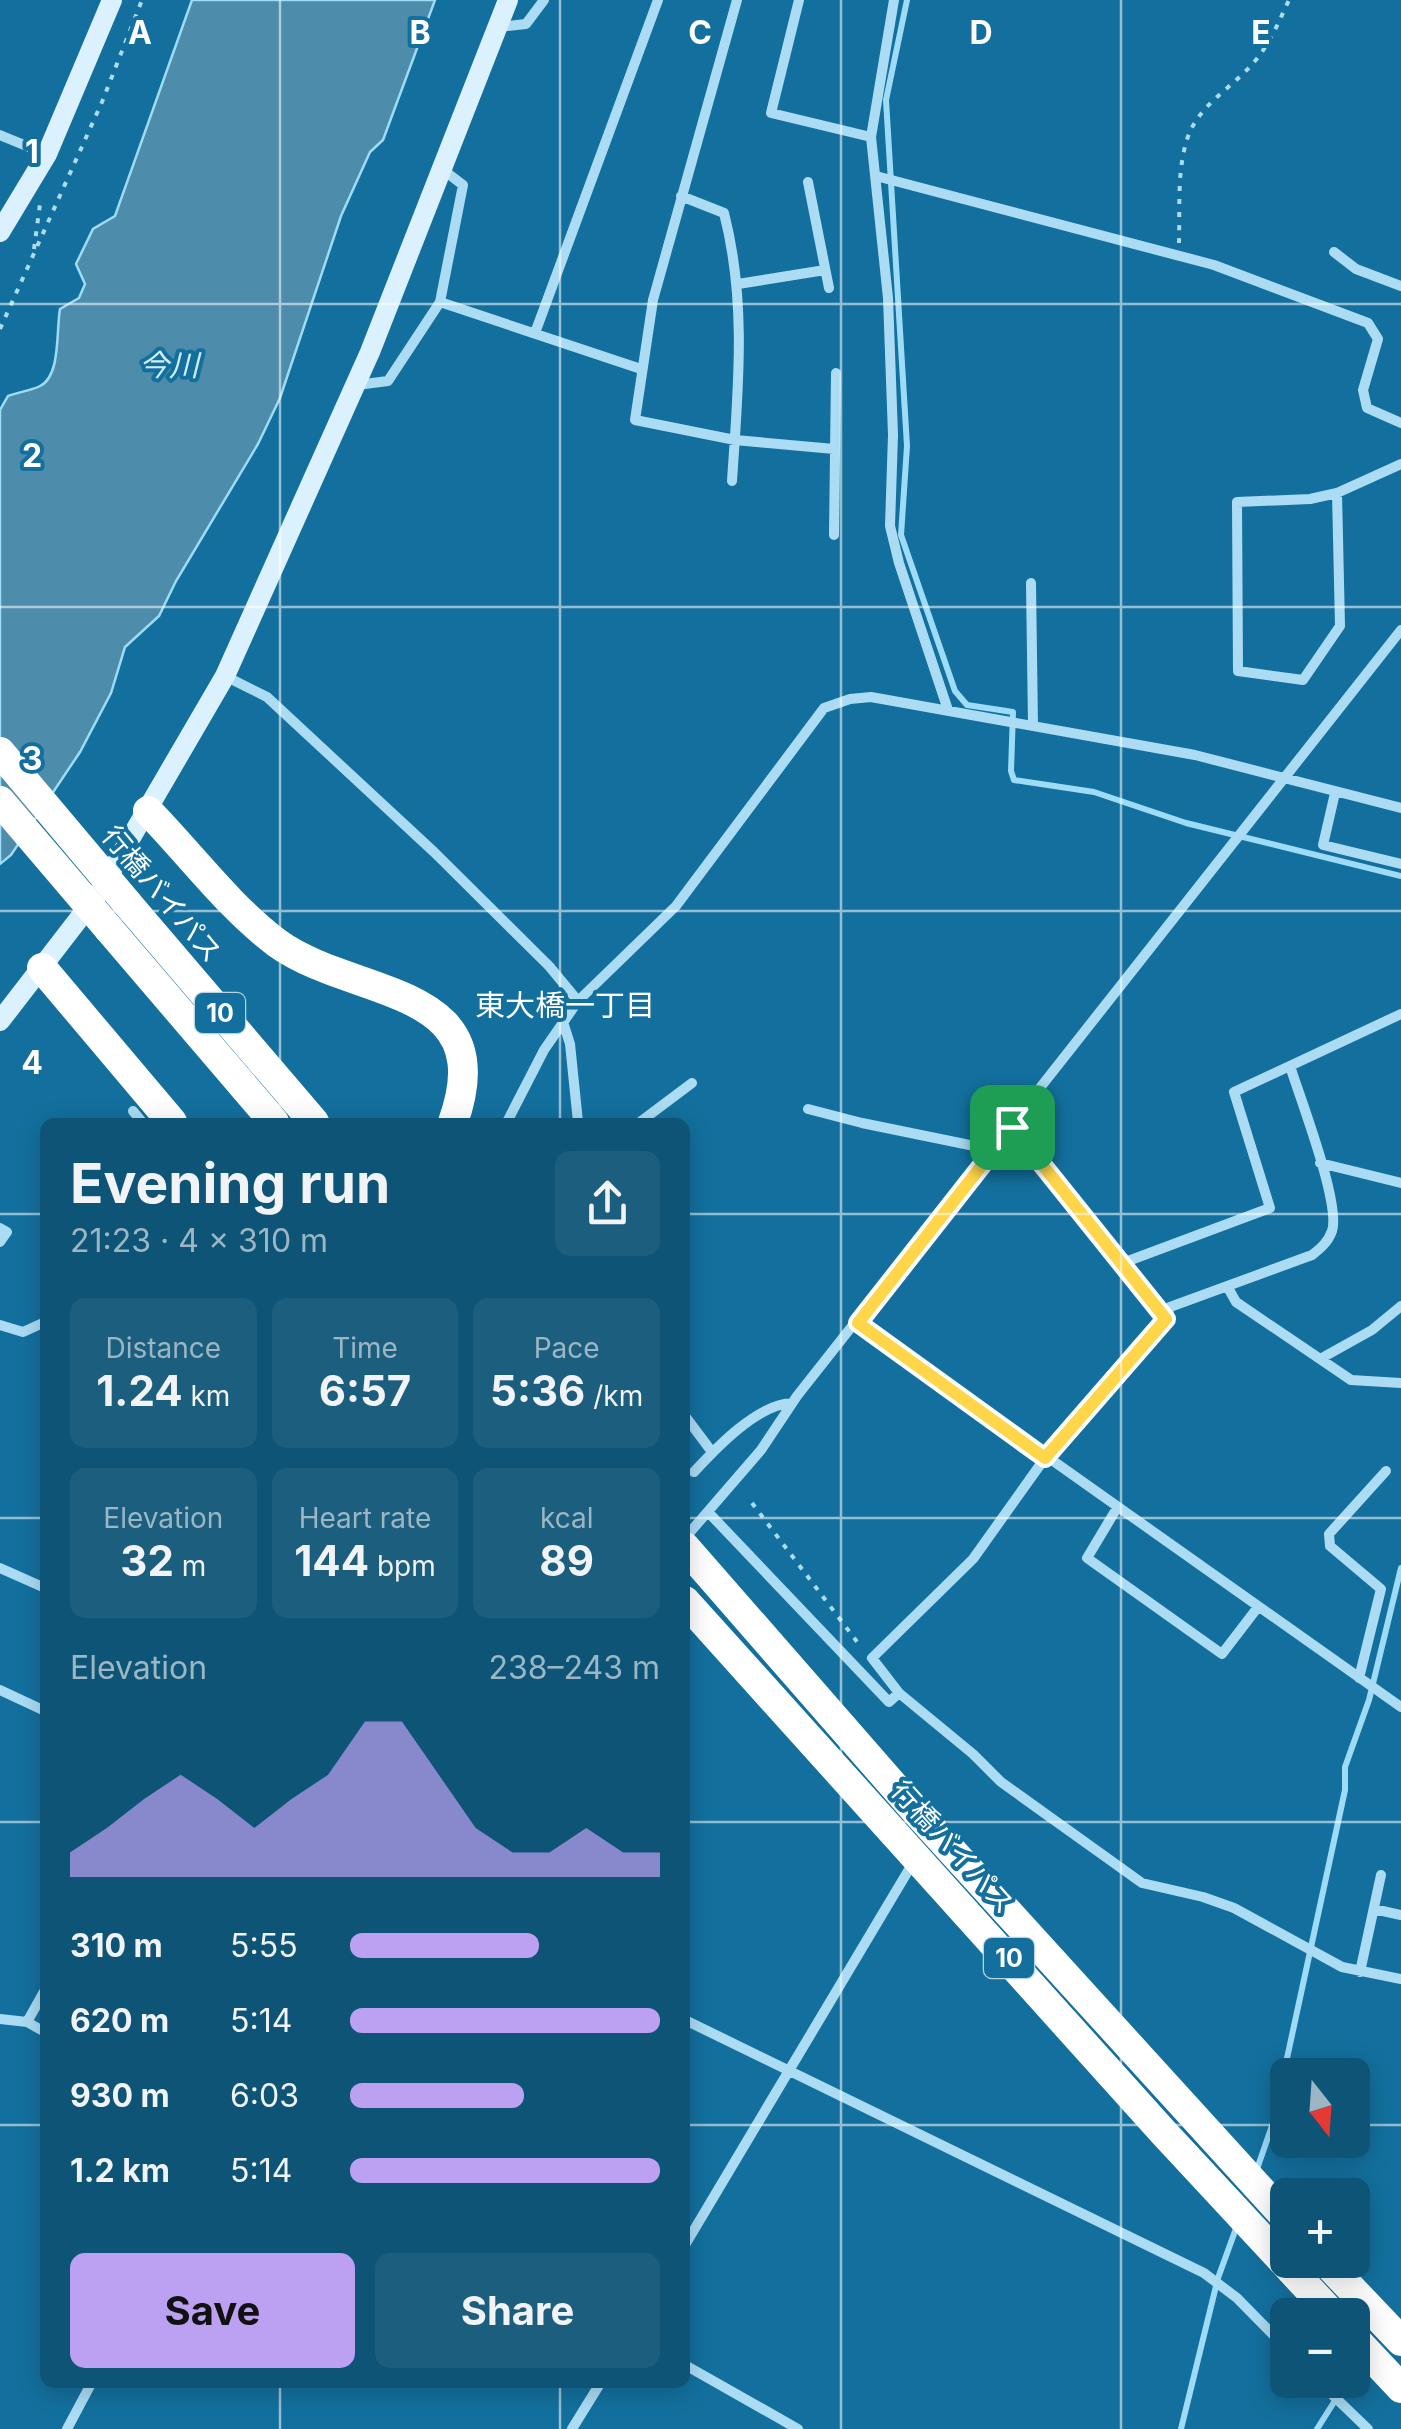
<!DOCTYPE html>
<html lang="en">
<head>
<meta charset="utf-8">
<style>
	:root { --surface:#0e5476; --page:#1c5e7e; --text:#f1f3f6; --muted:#9bb7c5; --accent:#bca0f2 }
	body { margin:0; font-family:Inter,"Noto Sans JP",sans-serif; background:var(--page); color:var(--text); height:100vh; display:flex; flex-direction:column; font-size:38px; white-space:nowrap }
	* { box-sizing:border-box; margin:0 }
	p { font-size:32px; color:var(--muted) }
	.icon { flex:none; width:55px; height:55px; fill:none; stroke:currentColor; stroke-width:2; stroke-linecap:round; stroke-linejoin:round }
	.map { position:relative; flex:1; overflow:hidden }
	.details { position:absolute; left:40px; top:1118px; width:650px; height:1270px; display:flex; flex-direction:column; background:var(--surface); border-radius:15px; box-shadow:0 5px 25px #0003 }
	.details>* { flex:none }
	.needle { width:65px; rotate:163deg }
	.fabs { position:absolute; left:1270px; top:2058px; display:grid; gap:20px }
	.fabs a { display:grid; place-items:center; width:100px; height:100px; border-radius:15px; background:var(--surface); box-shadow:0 5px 25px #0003; font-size:50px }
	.pin { position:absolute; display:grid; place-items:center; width:85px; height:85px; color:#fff; margin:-42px; border-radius:20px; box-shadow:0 5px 15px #0006 }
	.round { display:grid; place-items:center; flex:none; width:105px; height:105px; border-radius:15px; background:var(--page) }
	.headline { display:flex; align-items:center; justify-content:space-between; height:170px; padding:0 30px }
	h1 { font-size:55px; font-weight:700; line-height:75px }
	.metrics { display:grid; grid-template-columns:repeat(3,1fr); gap:15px; height:170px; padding:10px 30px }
	.metrics div { display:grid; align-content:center; border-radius:15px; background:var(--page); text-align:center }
	.metrics b { font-size:42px; font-weight:700 }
	.metrics small { font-size:28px; font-weight:400 }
	.metrics p { font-size:28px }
	.chart { height:280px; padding:20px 30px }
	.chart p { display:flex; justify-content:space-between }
	.chart svg { width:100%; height:180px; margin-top:10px; fill:var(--accent); opacity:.7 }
	.button { display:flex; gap:20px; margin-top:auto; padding:20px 30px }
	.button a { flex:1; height:115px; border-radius:15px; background:var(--accent); color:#111; font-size:40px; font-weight:700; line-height:115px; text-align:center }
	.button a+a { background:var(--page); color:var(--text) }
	ul { padding:0 30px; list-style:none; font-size:32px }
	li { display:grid; grid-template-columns:160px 120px 1fr; align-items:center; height:75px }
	li i { height:25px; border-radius:12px; background:var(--accent) }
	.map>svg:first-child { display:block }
</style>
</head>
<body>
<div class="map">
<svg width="1401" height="2429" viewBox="0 0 1401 2429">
	<rect width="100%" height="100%" fill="#13709e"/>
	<path fill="#4d8cab" stroke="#9ddbf7" stroke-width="2.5" d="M 192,0 L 435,0 L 383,140 L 370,152 L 341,216 L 280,398 L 258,444 L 176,581 L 159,616 L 125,647 L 111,693 L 80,752 L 11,855 L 0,864 L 0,410 L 8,396 C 18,392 30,391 40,386 C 61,376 56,331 60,309 L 79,298 L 85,284 L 76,264 L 93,229 L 115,216 Z"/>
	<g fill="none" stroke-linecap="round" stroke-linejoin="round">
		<path stroke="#9ddbf7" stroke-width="6" d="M 907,0 L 886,100 L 907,446 L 901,535 L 955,691 L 967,705 L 1013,712 L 1011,771 L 1014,780 L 1094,792 L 1186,823 L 1401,876
			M 1257,2169 L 1273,2123 L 1345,1790 L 1345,1767 L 1369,1700 L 1401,1568
			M 1352,2374 L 1362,2362
			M 1181,2429 L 1218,2278 L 1238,2223
			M 1317,2429 L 1348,2380"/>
		<path stroke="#abdcf4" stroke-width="4" stroke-dasharray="5 8" stroke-linecap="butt" d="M 1179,243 C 1180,211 1177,174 1186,143 C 1196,105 1232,89 1255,61 C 1271,42 1279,21 1289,0
			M 34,249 L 40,204
			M 0,329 L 102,102 L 142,0
			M 752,1503 L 861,1647"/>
		<path stroke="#abdcf4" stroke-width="10" d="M 737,0 L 653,300 L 635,420 L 735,440 L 834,449
			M 799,0 L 771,113 L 871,137
			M 894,0 L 871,137 L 888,298 L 893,435 L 890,526 L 899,563 L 948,710
			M 498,27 L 526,24 L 544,0
			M 0,135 L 46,154
			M 876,176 L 1214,265 L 1368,323 L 1378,339 L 1363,390 L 1367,408 L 1401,423
			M 808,182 L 829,288
			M 681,196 L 724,213 C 747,302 738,390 732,481
			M 1334,252 L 1356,269 L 1401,286
			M 738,284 L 825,270
			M 440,302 L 641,369
			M 535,333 L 658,0
			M 357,385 L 388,381 L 440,302 L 463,185 L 442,169
			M 1337,493 L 1340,626 L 1303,680 L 1238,671 L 1237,502 L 1310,499 L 1337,493 L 1401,464
			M 834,535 L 836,373
			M 1031,583 L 1033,726
			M 225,676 L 267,697 L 434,852 L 549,966 L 578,1001
			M 1335,793 L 1323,845 L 1401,864
			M 563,1022 L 570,1044 L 578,1122
			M 808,1109 L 862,1123 L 994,1150
			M 133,1111 L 142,1122
			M 507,1122 L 544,1050 L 578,1001 L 676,906 L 824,708 L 850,699 L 871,697 L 1195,755 L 1401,808
			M 640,1122 L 692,1083
			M 1012,1127 L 1165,1319 L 1045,1458 L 973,1559 L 872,1658 L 899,1693 L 973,1754 L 1001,1782 L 1142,1883 L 1203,1897 L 1234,1908 L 1342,1967 L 1401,1979
			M 1320,1163 L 1401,1183
			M 0,1228 L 7,1232 L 0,1242
			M 1120,1264 L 1270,1208 L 1234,1092 L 1401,1014
			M 1227,1286 L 1236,1302 L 1351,1380 L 1401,1383
			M 1165,1319 L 1170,1307 L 1312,1255 C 1321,1248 1328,1242 1332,1231 C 1341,1204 1300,1098 1290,1066
			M 858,1323 L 1401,1707
			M 0,1325 L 23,1332 L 45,1322
			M 1320,1359 L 1372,1330 L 1401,1306
			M 685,1416 L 712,1452
			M 694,1472 C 717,1447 758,1404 792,1403
			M 1117,1508 L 1087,1558 L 1222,1654 L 1258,1607
			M 708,1512 L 889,1702 L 899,1693
			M 685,1538 L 761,1450 L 797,1396 L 1401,630
			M 0,1568 L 45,1588
			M 1359,1678 L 1381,1589 L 1330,1546 L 1329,1534 L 1386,1471
			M 0,1690 L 45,1711
			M 1374,1909 L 1401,1915
			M 1360,1972 L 1381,1875
			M 0,2019 L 27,2022 L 45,2032
			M 685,2020 L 1204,2273 L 1237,2298 L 1288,2350
			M 27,2022 L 45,1990
			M 685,2245 L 914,1861
			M 685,2365 L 798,2429
			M 1317,2380 L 1368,2429
			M 67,2429 L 92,2382
			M 572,2429 L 601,2382"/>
		<path stroke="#dbf1fd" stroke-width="20" d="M 0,232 L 47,154 L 112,0
			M 0,1021 L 98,894 L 225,676 L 370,352 L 508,0"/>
		<path stroke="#fff" stroke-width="30" d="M 148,811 C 191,855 228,906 277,943 C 354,999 503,983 453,1122
			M 127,903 L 314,1122
			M 109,929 L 274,1122
			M 42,968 L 172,1122
			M 685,1547 L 920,1816 L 1288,2220
			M 685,1601 L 1163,2132 L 1333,2315
			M 1324,2260 L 1401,2341
			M 1352,2336 L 1401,2388"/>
		<path stroke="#fff" stroke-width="30" d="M 0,752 L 127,903
			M 0,801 L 109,929"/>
	</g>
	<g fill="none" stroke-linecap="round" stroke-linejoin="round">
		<defs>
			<path id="route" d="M 1012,1127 L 1166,1319 L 1045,1458 L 858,1323 Z"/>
		</defs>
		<use href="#route" stroke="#fff" stroke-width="20"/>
		<use href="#route" stroke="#ffd54a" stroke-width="12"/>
	</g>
	<path fill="none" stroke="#fff" stroke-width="2.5" stroke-opacity="0.55" d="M 280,0 L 280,1122M 560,0 L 560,1122M 841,0 L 841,2429M 1121,0 L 1121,2429M 0,304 L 1401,304M 0,607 L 1401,607M 0,911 L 1401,911M 0,1214 L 45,1214M 685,1214 L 1401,1214M 0,1518 L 45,1518M 685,1518 L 1401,1518M 0,1822 L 45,1822M 685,1822 L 1401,1822M 0,2125 L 45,2125M 685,2125 L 1288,2125M 1352,2125 L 1401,2125M 280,2382 L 280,2429M 560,2382 L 560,2429"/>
	<g text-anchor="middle" stroke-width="8" stroke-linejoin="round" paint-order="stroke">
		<g fill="#13709e" stroke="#b8d4e2" stroke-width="2.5">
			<rect x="195" y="993" width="50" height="40" rx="8"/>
			<rect x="984" y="1938" width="50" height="40" rx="8"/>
		</g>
		<g font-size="25" font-weight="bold" fill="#fff">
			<text x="220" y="1022">10</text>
			<text x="1009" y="1967">10</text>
		</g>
		<g font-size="28" fill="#fff" stroke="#13709e">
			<text transform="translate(162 894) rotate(50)" y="10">行橋バイパス</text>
			<text transform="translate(953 1847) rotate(48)" y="10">行橋バイパス</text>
		</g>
		<g font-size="30" font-style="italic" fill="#d0eefc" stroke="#13709e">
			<text x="169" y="376">今川</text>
		</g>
		<g font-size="30" fill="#fff" stroke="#13709e">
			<text x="565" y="1016">東大橋一丁目</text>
		</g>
	</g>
	<g font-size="32" text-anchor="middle" font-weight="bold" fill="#fff" stroke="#13709e" stroke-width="8" stroke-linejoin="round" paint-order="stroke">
		<text x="140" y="44">A</text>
		<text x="420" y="44">B</text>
		<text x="700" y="44">C</text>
		<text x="981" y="44">D</text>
		<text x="1261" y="44">E</text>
		<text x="32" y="163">1</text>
		<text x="32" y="467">2</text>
		<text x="32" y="770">3</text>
		<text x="32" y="1074">4</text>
	</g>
</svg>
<div class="fabs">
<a><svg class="needle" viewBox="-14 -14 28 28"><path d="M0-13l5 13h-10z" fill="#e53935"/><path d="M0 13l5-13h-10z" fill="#9bb7c5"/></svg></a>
<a>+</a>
<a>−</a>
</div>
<div class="pin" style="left:1012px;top:1127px;background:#1e9e55"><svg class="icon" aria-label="arrive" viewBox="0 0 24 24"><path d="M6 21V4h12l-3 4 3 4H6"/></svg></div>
<section class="details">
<div class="headline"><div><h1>Evening run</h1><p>21:23 · 4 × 310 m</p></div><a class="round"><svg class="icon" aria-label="share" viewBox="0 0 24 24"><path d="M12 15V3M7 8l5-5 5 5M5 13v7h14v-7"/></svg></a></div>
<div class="metrics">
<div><p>Distance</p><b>1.24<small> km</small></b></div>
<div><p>Time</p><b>6:57</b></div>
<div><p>Pace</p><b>5:36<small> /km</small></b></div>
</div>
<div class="metrics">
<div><p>Elevation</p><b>32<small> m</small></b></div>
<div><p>Heart rate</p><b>144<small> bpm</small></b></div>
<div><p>kcal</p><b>89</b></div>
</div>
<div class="chart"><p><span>Elevation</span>238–243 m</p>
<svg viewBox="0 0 160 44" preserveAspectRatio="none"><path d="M0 44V38L10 32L20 25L30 19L40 25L50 32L60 25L70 19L80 6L90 6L100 19L110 32L120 38L130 38L140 32L150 38L160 38V44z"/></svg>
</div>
<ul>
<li><b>310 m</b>5:55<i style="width:61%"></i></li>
<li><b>620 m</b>5:14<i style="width:100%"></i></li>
<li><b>930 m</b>6:03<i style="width:56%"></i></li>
<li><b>1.2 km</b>5:14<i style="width:100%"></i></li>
</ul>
<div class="button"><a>Save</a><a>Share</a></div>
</section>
</div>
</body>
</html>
